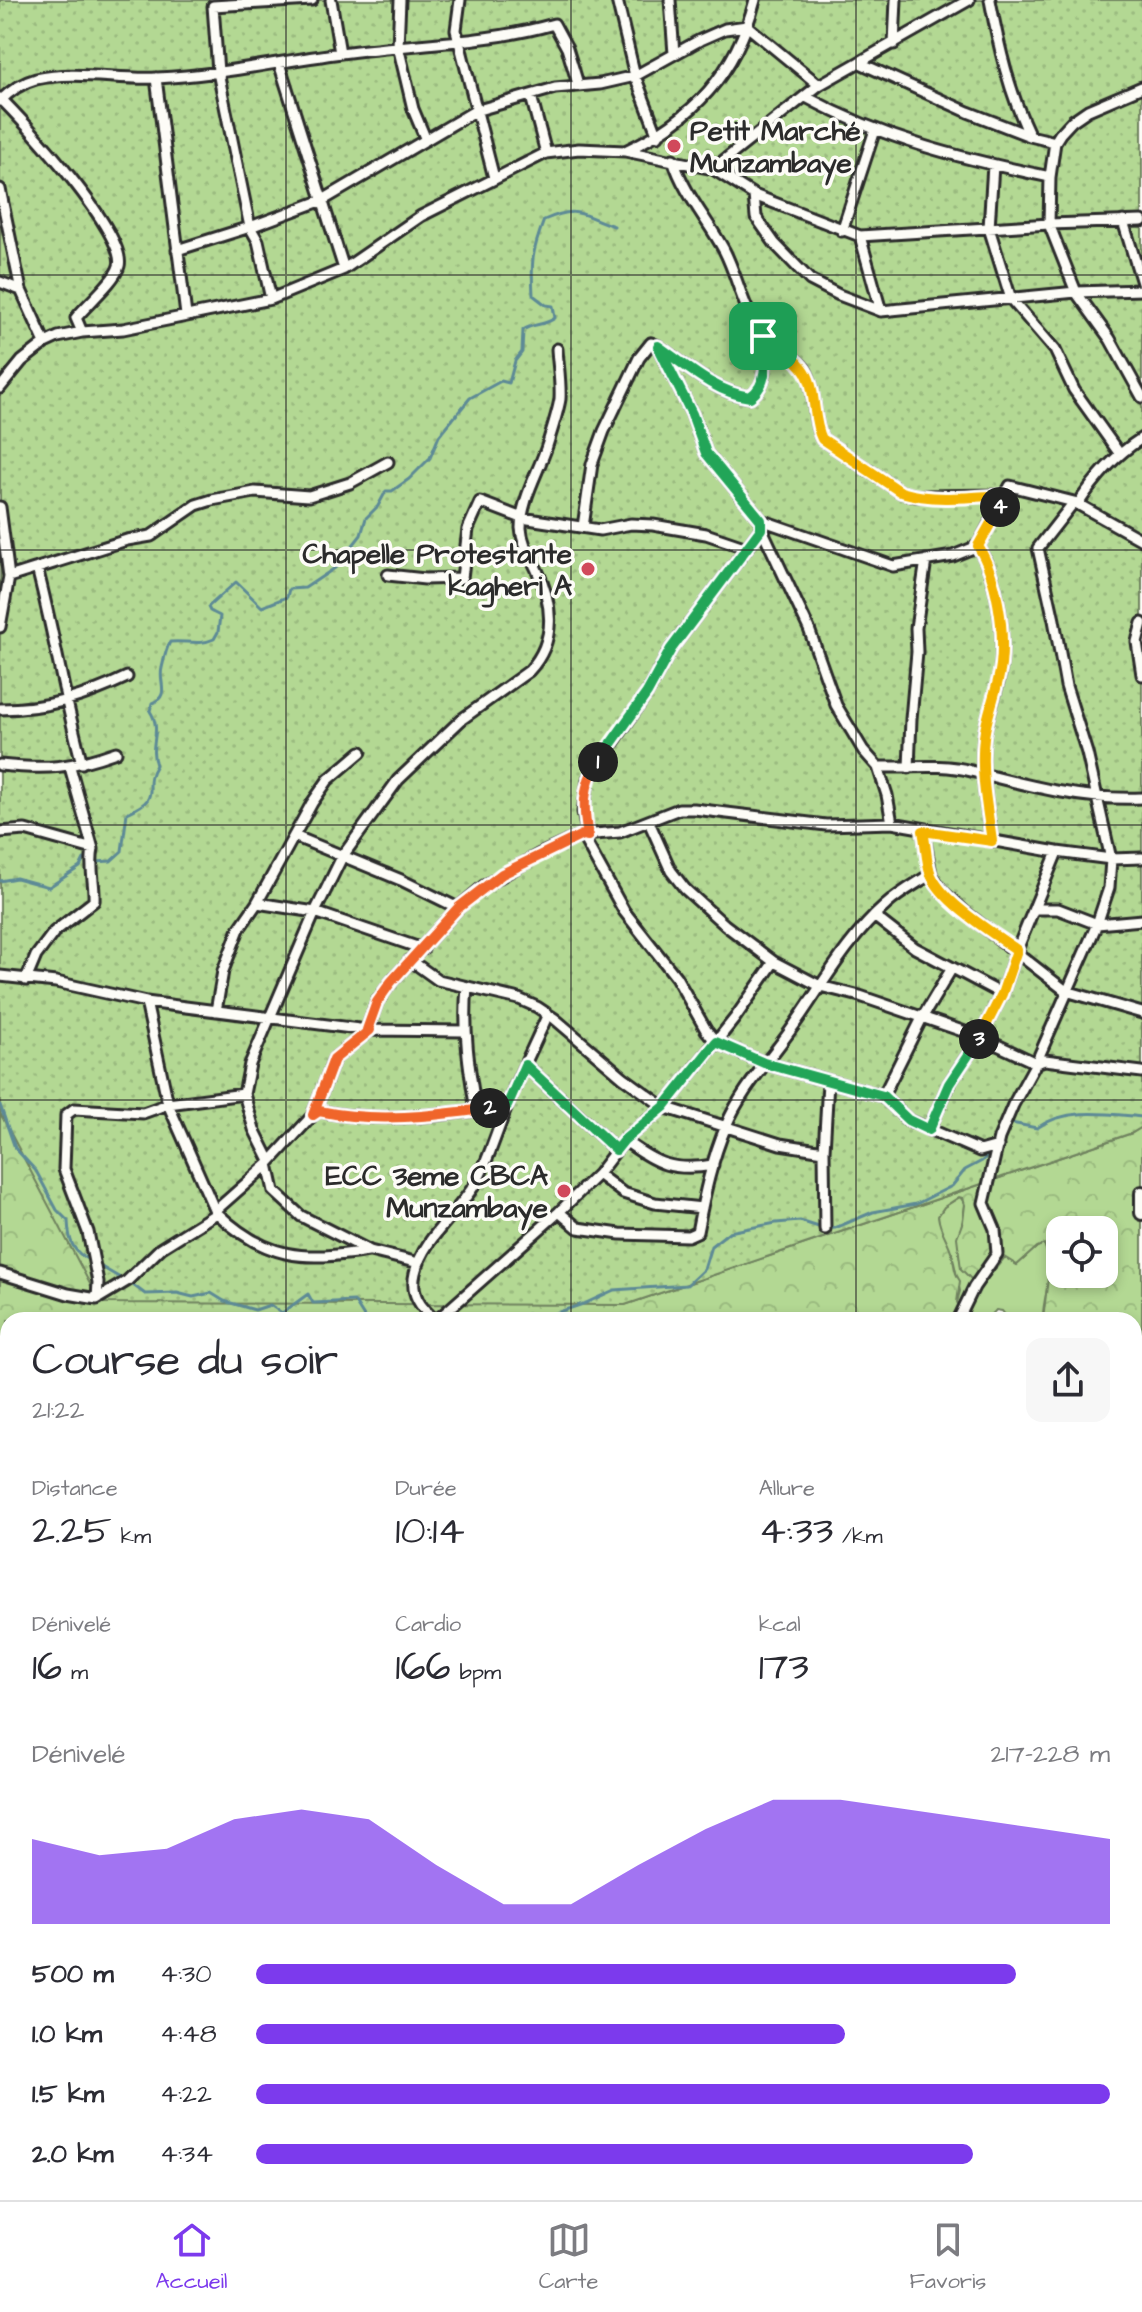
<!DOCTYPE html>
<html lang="fr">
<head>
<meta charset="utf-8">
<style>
	:root { --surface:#fff; --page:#f7f7f7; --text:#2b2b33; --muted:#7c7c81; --line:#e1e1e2; --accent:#7c3aed }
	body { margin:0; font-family:"Architects Daughter",sans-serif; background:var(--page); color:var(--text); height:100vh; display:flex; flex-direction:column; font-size:30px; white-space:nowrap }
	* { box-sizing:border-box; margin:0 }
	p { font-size:26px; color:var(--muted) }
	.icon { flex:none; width:44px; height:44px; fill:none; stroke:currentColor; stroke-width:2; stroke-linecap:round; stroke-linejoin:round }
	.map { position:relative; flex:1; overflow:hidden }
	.details { position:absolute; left:0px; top:1312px; width:1142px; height:888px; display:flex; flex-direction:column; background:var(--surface); border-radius:24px 24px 0 0; box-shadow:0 4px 12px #0003 }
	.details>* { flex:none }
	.fabs { position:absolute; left:1046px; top:1216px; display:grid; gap:16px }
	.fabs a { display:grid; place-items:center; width:72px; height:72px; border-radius:16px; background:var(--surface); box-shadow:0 4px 12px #0003; font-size:40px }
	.pin { position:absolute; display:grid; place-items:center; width:68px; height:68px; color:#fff; margin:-34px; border-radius:16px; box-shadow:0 4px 12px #0006 }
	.km { position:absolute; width:40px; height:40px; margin:-20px; border-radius:50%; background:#222; color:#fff; font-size:22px; line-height:40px; text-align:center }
	.round { display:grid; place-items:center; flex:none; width:84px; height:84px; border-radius:16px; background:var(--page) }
	.head { display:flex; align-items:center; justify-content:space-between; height:136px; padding:0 32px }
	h1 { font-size:44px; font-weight:600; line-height:60px }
	.stats { display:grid; grid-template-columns:repeat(3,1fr); gap:12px; height:136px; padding:8px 32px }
	.stats div { display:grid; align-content:center }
	.stats b { font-size:40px; font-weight:600 }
	.stats small { font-size:22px; font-weight:400 }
	.stats p { font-size:22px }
	.chart { height:224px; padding:16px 32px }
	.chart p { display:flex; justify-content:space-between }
	.chart svg { width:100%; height:144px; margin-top:8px; fill:var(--accent); opacity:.7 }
	ul { padding:0 32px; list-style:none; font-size:26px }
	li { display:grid; grid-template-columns:128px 96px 1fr; align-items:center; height:60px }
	li i { height:20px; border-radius:10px; background:var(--accent) }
	.dock { display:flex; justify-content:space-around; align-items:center; height:112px; border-top:2px solid var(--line); background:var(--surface); font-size:22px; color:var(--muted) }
	.dock a { display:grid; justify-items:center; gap:4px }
	.dock .active { color:var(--accent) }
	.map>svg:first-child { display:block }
</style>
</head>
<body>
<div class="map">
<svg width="1142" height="2200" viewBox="0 0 1142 2200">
	<defs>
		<pattern id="forest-crowns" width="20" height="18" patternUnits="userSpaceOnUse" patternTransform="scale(2)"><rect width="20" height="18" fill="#b3d893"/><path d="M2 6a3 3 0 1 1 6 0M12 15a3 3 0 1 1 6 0" fill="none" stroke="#9aba7f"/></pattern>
		<pattern id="park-dots" width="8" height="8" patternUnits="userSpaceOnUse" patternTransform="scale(2)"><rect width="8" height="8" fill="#b3d893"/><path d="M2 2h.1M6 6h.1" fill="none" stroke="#9aba7f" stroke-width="1.8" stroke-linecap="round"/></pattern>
	</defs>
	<rect width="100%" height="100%" fill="#fdfcf7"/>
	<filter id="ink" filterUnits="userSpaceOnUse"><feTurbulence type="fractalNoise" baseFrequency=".0125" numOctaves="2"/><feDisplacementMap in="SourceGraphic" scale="16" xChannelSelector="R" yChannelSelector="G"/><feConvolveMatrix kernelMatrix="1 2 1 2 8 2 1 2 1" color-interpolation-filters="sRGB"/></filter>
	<g filter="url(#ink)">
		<path fill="#b3d893" stroke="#6f825f" stroke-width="2" d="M 960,1197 L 965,1204 C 962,1234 946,1269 983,1284 L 1005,1257 L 1017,1265 L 1037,1247 L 1044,1244 C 1060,1267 1041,1295 1043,1320 L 1009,1320 L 1002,1311 L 996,1310 L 987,1320 L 963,1320 L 964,1317 L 957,1302 L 960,1291 L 952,1253 L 940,1232 L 938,1216 L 944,1207 Z"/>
		<path fill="url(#forest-crowns)" stroke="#6f825f" stroke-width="2" fill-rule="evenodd" d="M 0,1113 L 625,1305 L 1132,1133 L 1142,1127 L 1142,1367 L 1134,1374 L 1134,1320 L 1043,1320 L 1050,1261 L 1044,1244 L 1037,1247 L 1017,1265 L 1004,1257 L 983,1284 L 971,1279 L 961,1269 L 957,1237 L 963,1221 L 965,1205 L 963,1198 L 959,1197 L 944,1207 L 938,1216 C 940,1233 949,1240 952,1255 C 955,1265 953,1272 960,1281 L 957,1302 L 964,1317 L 963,1320 L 8,1320 L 8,1555 L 0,1546 ZM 1060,1230 L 1104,1230 L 1104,1274 L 1060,1274 Z
			M 1142,1393 L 1142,1759 L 1134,1766 L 1134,1445 L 1137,1441 L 1134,1433 L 1134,1400 Z"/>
		<path fill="url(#park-dots)" stroke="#6f825f" stroke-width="2" d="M 0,0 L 1142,0 L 1142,1127 L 1132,1133 L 625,1305 L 100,1303 L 0,1113 Z
			M 0,1546 L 8,1555 L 8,2192 L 1134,2192 L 1134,1766 L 1142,1759 L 1142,2200 L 0,2200 Z"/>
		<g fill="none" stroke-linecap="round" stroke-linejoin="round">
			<path stroke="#5d8a96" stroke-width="3" d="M 96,862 L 111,861 L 122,851 L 127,813 C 166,796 140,789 156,765 C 148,744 163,731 150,711 L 152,703 C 171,696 158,681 162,668 C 164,659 166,649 170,642 C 185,640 199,646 214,639 L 218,632 L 220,616 L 210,611 L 208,607 L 236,582 L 262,607 L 287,597 L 289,589 L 305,588 L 335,568 L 361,535 L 366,518 L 378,506 L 386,491 L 392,491 L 409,479 L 430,458 L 439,436 L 470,398 L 501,381 L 509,383 L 515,361 L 522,352 L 523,330 C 534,323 544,326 555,318 L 553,306 L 546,305 L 533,295 C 531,261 532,252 544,220 C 580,204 581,216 614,226
				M 0,881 L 16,878 L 49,887 L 80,867 L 84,859 L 88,860
				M 0,1105 L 15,1148 L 36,1171 L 57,1210 L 68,1221 C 69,1241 72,1252 91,1261
				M 1006,1131 L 1011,1123 L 1037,1128 C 1067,1107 1107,1114 1142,1117
				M 98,1265 L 122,1279
				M 129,1282 L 145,1294 L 177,1293 L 193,1297 L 211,1293 L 224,1301 L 255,1310 L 270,1305 L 282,1313 L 308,1294 L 313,1303 L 354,1301 L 366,1320
				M 502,1320 L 528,1314 L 550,1315 L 586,1303 L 614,1290 L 687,1285 L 704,1269 L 711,1246 L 729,1232 L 776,1223 L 800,1221 L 825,1229 L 835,1228 L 873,1212 L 916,1204 L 952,1186 L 965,1170 L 982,1161 L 994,1150
				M 0,2093 L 8,2089"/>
			<defs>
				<path id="street" d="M 331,0 L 340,53
					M 400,0 L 398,46 L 413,109 L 426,140
					M 460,0 L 456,30 L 494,178
					M 617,0 L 635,76 L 658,136
					M 670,0 L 674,54
					M 990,0 C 999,48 1009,92 1030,136
					M 894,44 L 896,0
					M 279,63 L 344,269
					M 860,63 L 968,112 L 1030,136 L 1055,142
					M 156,78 L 186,315
					M 1142,87 L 1088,110 L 1072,121 L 1060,134 L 1055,142 L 1050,177 L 1049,224 L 1076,292 L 1110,339 L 1142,397
					M 531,96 L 546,153
					M 806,97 C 885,140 963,159 1050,177
					M 0,98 C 24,121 128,235 119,266 C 115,281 87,304 76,318 L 82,332
					M 0,101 C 10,91 21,83 36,79 C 75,70 117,80 157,78 C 222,75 285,60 349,52 C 418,43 487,43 554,24 L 567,48 L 578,84
					M 625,151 C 693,120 736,73 755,0
					M 673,159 C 683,192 707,219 724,250 C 738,277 742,308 761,333 C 772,348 793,353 804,368 C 817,388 811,418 822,439 L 901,492 L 916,496 L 1006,495
					M 993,165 L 989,228 L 1011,299 L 1055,350 L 1074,390 L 1119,453
					M 713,169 L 819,85 L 969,0
					M 0,189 L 21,290 L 45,343
					M 754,195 L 756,217 L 775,244 L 810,280 L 839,295 L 881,311 L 1076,292 L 1142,290
					M 1123,221 L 1142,283
					M 842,231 L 875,130
					M 860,236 L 881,311
					M 177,250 L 250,227 L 323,200 L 475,111 L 555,88 L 600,84 L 635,76 L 700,40 L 725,29 L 747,26 L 819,85
					M 0,282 L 21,290
					M 271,299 L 258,241 L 250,227 L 218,72 L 213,6 L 312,0
					M 763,336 C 765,357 770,384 750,397 C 716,393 685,365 658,346 L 692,414 L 706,453 L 761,520 L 893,566 L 953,556 L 978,546 L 1010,486 L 1074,502 L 1142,540
					M 0,388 L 22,361 L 45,343 L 58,337 L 82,332 L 123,329 L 271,299 L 344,269 L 421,216 L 546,153 L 579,149 L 625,151 L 713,169 L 754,195 L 860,236 L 1049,224 L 1142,221
					M 1078,504 C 1096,477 1114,456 1142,438
					M 0,507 L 9,577 L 0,627
					M 583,527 L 592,464 L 604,431 L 639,358 L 651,343 L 658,346
					M 761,527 L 809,629 L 836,705 L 863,750 L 878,767 L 887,795 L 892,823
					M 978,546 C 997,577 1005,629 1001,665 C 999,689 987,713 984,737 C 980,772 987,807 992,841
					M 37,568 C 54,633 64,698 82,763
					M 388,575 L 425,579 L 462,578 L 468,529 L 480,502 L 522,518 L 600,530 L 631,524 L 653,525 L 706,534 L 747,548
					M 9,577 L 127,540 L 151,536 L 196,505 L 212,500 L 255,492 L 309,496 L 350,483 L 388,462
					M 1142,623 L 1137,642 L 1142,675
					M 0,709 C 47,709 85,697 127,677
					M 0,765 C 48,770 71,768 116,752
					M 878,767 C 908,768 941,763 971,771 C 1025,785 1085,801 1142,798
					M 909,768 L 911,719 L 917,652 L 916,628 L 926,560
					M 649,822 L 671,871 L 685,889 L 725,925 L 774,962 L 820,986 L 860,996 L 980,1037 L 1036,1063 L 1045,1060 L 1142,1072
					M 923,831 L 931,874 L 942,891 L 966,913 L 1066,991 L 1142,1013
					M 0,832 L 25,830 L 93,849
					M 582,835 L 624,911 L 676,977 L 706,1030 L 716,1042 L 764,1063 L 883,1096 L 908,1120 L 980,1151 L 998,1146
					M 294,836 L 401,880 L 458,908
					M 588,836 L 583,812 L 588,780 L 647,693 L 671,649 L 761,529
					M 257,903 L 315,912 L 423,949
					M 1034,909 L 1058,909 L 1097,924 L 1142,920
					M 874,916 L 915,948 L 1002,994
					M 410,960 L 438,980 L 519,999 L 537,1007 L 555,1019 L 623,1077 L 664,1107 L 780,1144 L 824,1151
					M 0,976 L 56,982 L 146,1002 L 367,1030
					M 26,980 L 36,956 L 54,932 L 94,901 C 95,883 89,866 93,849 L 70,767
					M 467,987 C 463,1029 469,1069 476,1110
					M 146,1002 L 168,1104 L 215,1211
					M 216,1011 L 223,971 L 239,929 L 257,903 L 312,803 L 328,780 L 361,752
					M 370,1030 L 466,1031
					M 525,1065 L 616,1150
					M 883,1096 L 922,1018 L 952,968
					M 313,1115 L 319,1111 C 381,1124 444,1115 507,1106
					M 929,1130 L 949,1084 L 980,1037 L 1002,994 L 1017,950 L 1057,852
					M 624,1140 C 656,1164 673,1172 713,1165
					M 270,1161 L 254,1129 L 244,1094 L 250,1064 L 315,912 L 342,857 L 398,780 L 462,719 L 529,671 C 557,641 553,603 536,568 C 530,555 522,544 521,528 C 521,500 538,473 547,446 C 551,433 558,412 560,399 C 561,383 558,365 557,349
					M 268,1164 L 274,1191 L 301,1216 L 370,1251 L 419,1263
					M 598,1174 L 623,1193 L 655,1203 L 702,1208
					M 559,1212 L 578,1228 L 620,1234 L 688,1236 L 697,1232 C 704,1196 712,1159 726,1126 C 741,1090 768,1062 790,1031 C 821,988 846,940 886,905 C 900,892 916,884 931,874
					M 217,1213 C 266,1260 304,1261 368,1251
					M 825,1229 L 824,1151 L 828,1082
					M 0,1273 L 68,1294 L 97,1299 L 127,1281 L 161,1248 L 217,1213 L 215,1211 L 268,1164 L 313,1115 L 334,1059 L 370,1030 L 367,1030 L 377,1002 L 391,982 L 458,908 L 484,886 L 540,854 L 582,835 L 620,832 L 679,809 L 694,809 L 826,825 L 892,823 L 1057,852 L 1111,859 L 1142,858
					M 97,1299 L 98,1282 L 88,1232 L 64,1169 L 66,1115 L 74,1109 L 143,1113 L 168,1104 L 244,1094
					M 435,1320 C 420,1307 410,1294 415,1273 C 424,1235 462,1211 479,1177 C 490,1155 497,1131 506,1109 C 518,1077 534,1046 548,1014
					M 437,1320 L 559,1212 L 598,1174 L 624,1140 L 664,1107 L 735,1018 L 774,962
					M 958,1320 L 974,1287 L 997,1254 L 995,1229 L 984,1203 L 999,1138 L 1013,1105 L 1036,1063 L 1097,924 L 1109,888 L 1111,859 L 1087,753 L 1066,686 L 1054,620 L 1038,548 L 1074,502
					M 1134,1385 L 1142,1375
					M 0,1551 L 8,1561
					M 0,1611 L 8,1608
					M 0,1784 L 8,1792
					M 1134,1799 L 1142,1799
					M 0,1872 L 7,1885 L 0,1935
					M 1134,1906 L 1142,1935
					M 0,2004 L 8,2010
					M 0,2021 L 8,2016
					M 0,2124 L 8,2117
					M 204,2192 L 216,2200
					M 422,2192 L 422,2200
					M 733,2192 L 743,2200
					M 972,2192 L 981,2200
					M 1046,2192 L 1055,2200
					M 3,2200 L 8,2191
					M 58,2200 L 65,2192
					M 83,2200 L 87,2192
					M 224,2200 L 225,2192
					M 558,2200 L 563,2192
					M 699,2200 L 703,2192
					M 874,2200 L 888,2192
					M 1136,2200 L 1142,2190"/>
				<path id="secondary" d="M 1142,1193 L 1142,1213
					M 1134,1512 L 1142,1499
					M 1134,1679 L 1142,1680
					M 1134,1952 L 1142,1947
					M 661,2200 L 668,2192"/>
			</defs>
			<use href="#street" stroke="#2b2b2b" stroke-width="15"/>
			<use href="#secondary" stroke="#2b2b2b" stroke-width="18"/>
			<use href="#street" stroke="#fdfcf7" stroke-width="9"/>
			<use href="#secondary" stroke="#fdfcf7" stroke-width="12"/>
		</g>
	</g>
	<g fill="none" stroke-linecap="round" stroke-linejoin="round" filter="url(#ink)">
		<defs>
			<path id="split-1" d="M 598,762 L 647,693 L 671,649 L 761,529 L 761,520 L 706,453 L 692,414 L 658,346 C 685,365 716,393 750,397 C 770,384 765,356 763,336"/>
			<path id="split-2" d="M 490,1108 C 433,1116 376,1123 319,1111 L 313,1115 L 334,1059 L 370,1030 L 367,1030 L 377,1002 L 391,982 L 458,908 L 502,874 L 582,835 L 588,836 C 583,809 582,786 598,762"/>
			<path id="split-3" d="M 490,1108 L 507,1106 L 525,1065 L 616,1150 L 624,1140 L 664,1107 L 716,1042 L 764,1063 L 883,1096 L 908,1120 L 929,1130 L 949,1084 L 979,1039"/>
			<path id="split-4" d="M 979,1039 L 1002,994 L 1017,950 C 992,932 944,904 931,875 C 926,862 926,844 923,831 L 992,841 C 987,807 980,772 984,737 C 987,713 998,689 1001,665 C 1005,629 997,577 978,546 L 1000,507"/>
			<path id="split-5" d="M 763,336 C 775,346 792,354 802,367 C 818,386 811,418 822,439 L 901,492 C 935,502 972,497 1006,495 L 1000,507"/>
		</defs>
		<use href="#split-1" stroke="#fff" stroke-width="16"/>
		<use href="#split-2" stroke="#fff" stroke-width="16"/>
		<use href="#split-3" stroke="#fff" stroke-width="16"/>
		<use href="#split-4" stroke="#fff" stroke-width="16"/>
		<use href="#split-5" stroke="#fff" stroke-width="16"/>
		<use href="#split-1" stroke="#22a559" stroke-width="10"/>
		<use href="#split-2" stroke="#f0652b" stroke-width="10"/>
		<use href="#split-3" stroke="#22a559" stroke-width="10"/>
		<use href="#split-4" stroke="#f5b400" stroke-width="10"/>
		<use href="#split-5" stroke="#f5b400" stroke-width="10"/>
	</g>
	<path fill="none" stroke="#2b2b2b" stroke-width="2" stroke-opacity="0.55" d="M 286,0 L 286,1320M 571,0 L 571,1320M 856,0 L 856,1320M 0,275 L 1142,275M 0,550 L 1142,550M 0,825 L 1142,825M 0,1100 L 1142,1100M 0,1375 L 8,1375M 1134,1375 L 1142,1375M 0,1650 L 8,1650M 1134,1650 L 1142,1650M 0,1925 L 8,1925M 1134,1925 L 1142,1925M 286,2192 L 286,2200M 571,2192 L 571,2200M 856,2192 L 856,2200"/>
	<g fill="#d1495b" stroke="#fdfcf7" stroke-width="3">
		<circle cx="674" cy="146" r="8"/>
		<circle cx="588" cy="569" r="8"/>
		<circle cx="564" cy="1191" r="8"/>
	</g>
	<g text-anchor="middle" stroke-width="7" stroke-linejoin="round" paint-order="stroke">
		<g font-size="28" font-weight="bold" fill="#2b2b2b" stroke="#fdfcf7" text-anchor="end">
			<text x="690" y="140" text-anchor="start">Petit Marché<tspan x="690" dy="32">Munzambaye</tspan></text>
			<text x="572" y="563">Chapelle Protestante<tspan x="572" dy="32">kagheri A</tspan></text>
			<text x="548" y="1185">ECC 3eme CBCA<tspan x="548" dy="32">Munzambaye</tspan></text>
		</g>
	</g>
</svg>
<div class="fabs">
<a><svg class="icon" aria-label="locate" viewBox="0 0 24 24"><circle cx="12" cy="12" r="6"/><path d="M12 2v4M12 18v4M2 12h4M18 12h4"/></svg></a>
</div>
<div class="pin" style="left:763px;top:336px;background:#1e9e55"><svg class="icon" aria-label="arrive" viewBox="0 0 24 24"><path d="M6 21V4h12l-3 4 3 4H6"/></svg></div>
<b class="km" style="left:598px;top:762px">1</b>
<b class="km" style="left:490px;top:1108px">2</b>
<b class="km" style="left:979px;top:1039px">3</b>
<b class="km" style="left:1000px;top:507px">4</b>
<section class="details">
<div class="head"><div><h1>Course du soir</h1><p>21:22</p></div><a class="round"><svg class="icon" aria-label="share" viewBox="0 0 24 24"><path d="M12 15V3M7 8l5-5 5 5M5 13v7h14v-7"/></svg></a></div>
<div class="stats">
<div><p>Distance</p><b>2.25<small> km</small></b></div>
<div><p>Durée</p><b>10:14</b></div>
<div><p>Allure</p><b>4:33<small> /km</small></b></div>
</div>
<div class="stats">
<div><p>Dénivelé</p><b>16<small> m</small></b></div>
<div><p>Cardio</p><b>166<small> bpm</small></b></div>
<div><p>kcal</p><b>173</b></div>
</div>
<div class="chart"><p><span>Dénivelé</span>217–228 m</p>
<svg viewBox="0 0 160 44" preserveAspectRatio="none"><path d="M0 44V18L10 23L20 21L30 12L40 9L50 12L60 26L70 38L80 38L90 26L100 15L110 6L120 6L130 9L140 12L150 15L160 18V44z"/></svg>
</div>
<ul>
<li><b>500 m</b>4:30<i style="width:89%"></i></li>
<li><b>1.0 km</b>4:48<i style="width:69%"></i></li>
<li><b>1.5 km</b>4:22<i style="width:100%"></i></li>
<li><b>2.0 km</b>4:34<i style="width:84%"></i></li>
</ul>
</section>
</div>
<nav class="dock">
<a class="active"><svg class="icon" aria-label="home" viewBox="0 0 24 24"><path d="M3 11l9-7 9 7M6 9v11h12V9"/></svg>Accueil</a>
<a><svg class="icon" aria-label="map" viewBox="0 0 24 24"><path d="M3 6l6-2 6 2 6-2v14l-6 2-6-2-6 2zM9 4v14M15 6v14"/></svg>Carte</a>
<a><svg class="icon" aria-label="saved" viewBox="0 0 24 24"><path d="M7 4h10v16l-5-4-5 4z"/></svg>Favoris</a>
</nav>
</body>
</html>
